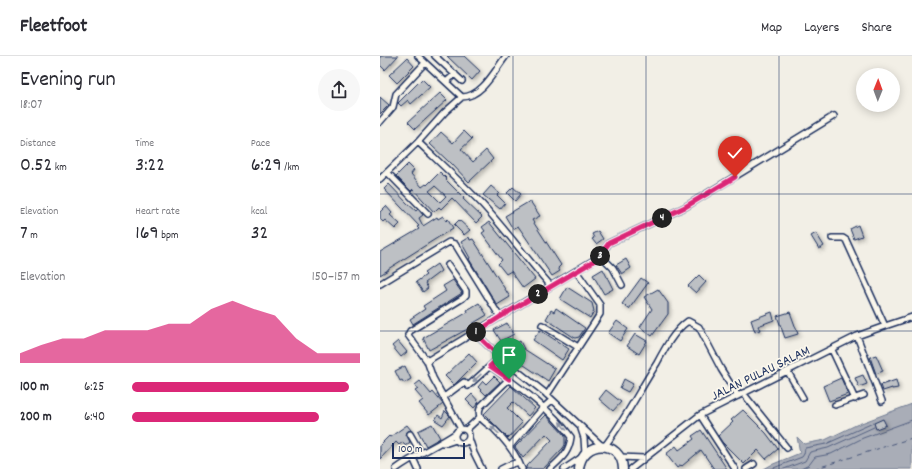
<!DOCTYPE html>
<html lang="en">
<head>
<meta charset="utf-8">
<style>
	:root { --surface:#fff; --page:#f7f7f7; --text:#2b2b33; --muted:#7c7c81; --line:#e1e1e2; --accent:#db2777 }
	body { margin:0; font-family:Dekko,sans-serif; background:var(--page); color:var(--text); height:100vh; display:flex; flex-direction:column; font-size:15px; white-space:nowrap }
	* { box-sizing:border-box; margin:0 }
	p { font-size:13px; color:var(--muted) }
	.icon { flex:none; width:22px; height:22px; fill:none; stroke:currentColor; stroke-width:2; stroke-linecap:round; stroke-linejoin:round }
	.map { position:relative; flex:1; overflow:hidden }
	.details { display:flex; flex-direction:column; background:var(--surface); width:380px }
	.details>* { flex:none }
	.needle { width:26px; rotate:1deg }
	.tools { position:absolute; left:476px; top:12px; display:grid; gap:8px }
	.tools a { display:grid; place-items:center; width:44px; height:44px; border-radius:50%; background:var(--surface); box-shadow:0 2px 10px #0003; font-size:20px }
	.scale { position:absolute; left:12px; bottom:10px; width:73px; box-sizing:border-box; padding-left:4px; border:2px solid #1b2f5e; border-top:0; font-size:11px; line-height:14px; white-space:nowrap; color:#1b2f5e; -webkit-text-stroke:3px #fbf7ec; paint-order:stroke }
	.pin { position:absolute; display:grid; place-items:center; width:34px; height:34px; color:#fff; margin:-41px -17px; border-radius:50% 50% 50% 0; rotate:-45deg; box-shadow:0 0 4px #0007 }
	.pin .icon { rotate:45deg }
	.km { position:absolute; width:20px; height:20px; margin:-10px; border-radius:50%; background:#222; color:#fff; font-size:11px; line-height:20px; text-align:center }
	.round { display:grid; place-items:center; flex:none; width:42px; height:42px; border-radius:21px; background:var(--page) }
	.summary { display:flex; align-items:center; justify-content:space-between; height:68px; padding:0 20px }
	h1 { font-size:22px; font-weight:600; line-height:30px }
	.figures { display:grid; grid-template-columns:repeat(3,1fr); gap:6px; height:68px; padding:4px 20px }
	.figures div { display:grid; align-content:center }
	.figures b { font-size:20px; font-weight:600 }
	.figures small { font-size:11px; font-weight:400 }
	.figures p { font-size:11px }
	.chart { height:112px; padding:8px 20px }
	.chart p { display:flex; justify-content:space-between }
	.chart svg { width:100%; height:72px; margin-top:4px; fill:var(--accent); opacity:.7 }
	ul { padding:0 20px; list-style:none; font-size:13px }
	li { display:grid; grid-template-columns:64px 48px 1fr; align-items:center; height:30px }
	li i { height:10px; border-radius:5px; background:var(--accent) }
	header { display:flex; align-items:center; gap:24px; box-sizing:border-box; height:56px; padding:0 20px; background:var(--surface); border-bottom:1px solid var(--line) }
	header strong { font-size:19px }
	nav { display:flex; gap:22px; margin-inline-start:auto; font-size:14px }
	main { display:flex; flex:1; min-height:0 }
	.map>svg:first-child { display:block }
</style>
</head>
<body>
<header>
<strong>Fleetfoot</strong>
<nav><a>Map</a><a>Layers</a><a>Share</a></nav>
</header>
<main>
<section class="details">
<div class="summary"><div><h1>Evening run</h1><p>18:07</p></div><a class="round"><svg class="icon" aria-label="share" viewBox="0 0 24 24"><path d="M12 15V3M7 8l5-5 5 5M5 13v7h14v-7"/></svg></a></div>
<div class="figures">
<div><p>Distance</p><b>0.52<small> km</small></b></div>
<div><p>Time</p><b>3:22</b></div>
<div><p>Pace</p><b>6:29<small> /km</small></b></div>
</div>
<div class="figures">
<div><p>Elevation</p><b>7<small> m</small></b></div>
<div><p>Heart rate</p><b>169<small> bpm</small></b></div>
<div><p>kcal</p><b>32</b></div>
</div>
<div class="chart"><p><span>Elevation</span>150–157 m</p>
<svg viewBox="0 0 160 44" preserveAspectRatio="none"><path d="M0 44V38L10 33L20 29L30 29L40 24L50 24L60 24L70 20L80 20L90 11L100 6L110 11L120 15L130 29L140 38L150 38L160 38V44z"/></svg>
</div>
<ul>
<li><b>100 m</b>6:25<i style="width:95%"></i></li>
<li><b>200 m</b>6:40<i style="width:82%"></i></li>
</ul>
</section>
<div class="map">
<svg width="532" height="413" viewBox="0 0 532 413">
	<defs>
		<filter id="shadow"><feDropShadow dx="2" dy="2" stdDeviation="2" flood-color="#0004"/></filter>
	</defs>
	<rect width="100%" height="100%" fill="#f2efe6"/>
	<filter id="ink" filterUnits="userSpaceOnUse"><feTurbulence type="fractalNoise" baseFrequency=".025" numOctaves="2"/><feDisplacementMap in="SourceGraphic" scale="8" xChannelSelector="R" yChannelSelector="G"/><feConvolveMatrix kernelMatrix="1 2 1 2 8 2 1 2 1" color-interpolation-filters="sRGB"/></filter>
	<g filter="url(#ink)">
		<path fill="#a9adb7" stroke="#707b93" d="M 532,348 L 532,413 L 384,413 L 391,409 L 420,397 L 417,381 L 424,388 L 445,384 L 476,369 Z"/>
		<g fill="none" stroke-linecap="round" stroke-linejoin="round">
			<path stroke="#546182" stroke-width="1" d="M 391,413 L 422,401 L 424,398 L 425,392 L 446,388 L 493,367
				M 404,413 L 425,405 L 430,396 L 448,392 L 494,371
				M 421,413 L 429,409 L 435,401 L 451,398 L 483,382 L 532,364"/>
			<path stroke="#465579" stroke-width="1" stroke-dasharray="5 4" stroke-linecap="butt" d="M 434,413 L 532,382"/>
		</g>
		<path fill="#bdc0c4" stroke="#1b2f5e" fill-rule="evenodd" filter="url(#shadow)" d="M 0,0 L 18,0 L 5,14 L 0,9 Z
			M 67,0 L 84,0 L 100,15 L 92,24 Z
			M 27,2 L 34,10 L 17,27 L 9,19 Z
			M 42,23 L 50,31 L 31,48 L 28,44 L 21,50 L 18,47 Z
			M 60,37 L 67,44 L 35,73 L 28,66 Z
			M 0,41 L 9,49 L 0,58 Z
			M 84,75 L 92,83 L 81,93 L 93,106 L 106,94 L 113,103 L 89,126 L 70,106 L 69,106 L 50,88 L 61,76 L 73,87 Z
			M 28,108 L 34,114 L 31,118 L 42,131 L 46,128 L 47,129 L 60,116 L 67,123 L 66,124 L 84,142 L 83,143 L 102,161 L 96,167 L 72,142 L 61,153 L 59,151 L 54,156 L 33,133 L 31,135 L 16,120 ZM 55,130 L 66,140 L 60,146 L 49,135 Z
			M 9,128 L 27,147 L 36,155 L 38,153 L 43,159 L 39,162 L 43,170 L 57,161 L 58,163 L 63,160 L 66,165 L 68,163 L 73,172 L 8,213 L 8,214 L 0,219 L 0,196 L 39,173 L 37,171 L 39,170 L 4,133 Z
			M 111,130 L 119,137 L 117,139 L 125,147 L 120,153 L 103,139 Z
			M 133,131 L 141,138 L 135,145 L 127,137 Z
			M 150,145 L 160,160 L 152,164 L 181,209 L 178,212 L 180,215 L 172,220 L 138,170 L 133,173 L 125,160 Z
			M 6,150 L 12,157 L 10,159 L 20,168 L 15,173 L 5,164 L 3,166 L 0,163 L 0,156 Z
			M 79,164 L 90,174 L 84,179 L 74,169 Z
			M 109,166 L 155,223 L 143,232 L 131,215 L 126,218 L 118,208 L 122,204 L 102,177 L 105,175 L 102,171 Z
			M 478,169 L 482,180 L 474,183 L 470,173 Z
			M 218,175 L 223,183 L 216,188 L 212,183 L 214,182 L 212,178 Z
			M 436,177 L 444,190 L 439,193 L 431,180 Z
			M 89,181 L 90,184 L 93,183 L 130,241 L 117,249 L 89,203 L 90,202 L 81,186 Z
			M 246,203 L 251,212 L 242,218 L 236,209 Z
			M 57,208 L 61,215 L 45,227 L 48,232 L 43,236 L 36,226 L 46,219 L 44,217 Z
			M 223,213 L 233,233 L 224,238 L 213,219 Z
			M 319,219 L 326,226 L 316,237 L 308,230 Z
			M 261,222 L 268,227 L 249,253 L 242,248 Z
			M 73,224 L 82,237 L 33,268 L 30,263 L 45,253 L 43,250 L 66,235 L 63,230 Z
			M 187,231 L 212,247 L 214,255 L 210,262 L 180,243 Z
			M 278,233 L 288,247 L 288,258 L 272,280 L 260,271 L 272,253 L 264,241 Z
			M 99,247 L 107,259 L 92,268 L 93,270 L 49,294 L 43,282 L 88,256 L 87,254 Z
			M 176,252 L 205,272 L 199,281 L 195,282 L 166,263 L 171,254 L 174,256 Z
			M 392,256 L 394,264 L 378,270 L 380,274 L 375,276 L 371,264 Z
			M 410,256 L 418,278 L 405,282 L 397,260 Z
			M 237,265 L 248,273 L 240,285 L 228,277 Z
			M 127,267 L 134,278 L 121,285 L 114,274 Z
			M 160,274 L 189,293 L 182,304 L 153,284 Z
			M 255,278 L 267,285 L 259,298 L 247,290 Z
			M 18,285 L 27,296 L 21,301 L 12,290 Z
			M 140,285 L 144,293 L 175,313 L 168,325 L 138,305 L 133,297 L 131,298 L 127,292 Z
			M 89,297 L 97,306 L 74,329 L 65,320 Z
			M 496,299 L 503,315 L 496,318 L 490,301 Z
			M 25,310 L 31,323 L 24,327 L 22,324 L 20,325 L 15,315 Z
			M 483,319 L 487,328 L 479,331 L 475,322 Z
			M 114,320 L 120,326 L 106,339 L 98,331 L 103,325 L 106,328 Z
			M 461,322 L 468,338 L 449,345 L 443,330 Z
			M 244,323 L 253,328 L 248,336 L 240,332 Z
			M 516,324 L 518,332 L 512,333 L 512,332 L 503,335 L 501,329 Z
			M 40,325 L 51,338 L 53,336 L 63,348 L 49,359 L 39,347 L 43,344 L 35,335 L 38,333 L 35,329 Z
			M 131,330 L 155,352 L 148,360 L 133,346 L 127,352 L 142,367 L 128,382 L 104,358 Z
			M 226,334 L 241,346 L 233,355 L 219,343 Z
			M 92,338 L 99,346 L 94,352 L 86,344 Z
			M 363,354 L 386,377 L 398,393 L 386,403 L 378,394 L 364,408 L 342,386 L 338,380 L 353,366 L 351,364 Z
			M 65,355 L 70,360 L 63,369 L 55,364 L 58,359 L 62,362 Z
			M 166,359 L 185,380 L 185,389 L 183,392 L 163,413 L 146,413 L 146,411 L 172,384 L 166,378 L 143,402 L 135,391 Z
			M 503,363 L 506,369 L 496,373 L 494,367 Z
			M 52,368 L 60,382 L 46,390 L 38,375 Z
			M 27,369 L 31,374 L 28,375 L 26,378 L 30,386 L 25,390 L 23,386 L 19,389 L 16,386 L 0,403 L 0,389 L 9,380 L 10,381 Z
			M 321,374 L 347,413 L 334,413 L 321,394 L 302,410 L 301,409 L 297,412 L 286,398 L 296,390 L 299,394 L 314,383 L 312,380 Z"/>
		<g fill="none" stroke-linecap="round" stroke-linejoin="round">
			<defs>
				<path id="minor" d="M 38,0 L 82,41
					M 55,0 L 82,25
					M 66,26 L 75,18
					M 0,66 L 13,51 L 16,38 L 45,7
					M 38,86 L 65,56 L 82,41 C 102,41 115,14 126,0
					M 7,116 L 48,158
					M 0,123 L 38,86 C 59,106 81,126 102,148 C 126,174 147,203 171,230
					M 452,182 L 463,182 L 466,184 L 505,270
					M 219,201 L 229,187 L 305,151 L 454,60
					M 68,209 L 86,235 L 86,239 L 83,242 L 30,275 L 28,279 L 47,305 L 53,322 L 81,373
					M 0,228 L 69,186 L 75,188 L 120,261
					M 162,269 L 198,291
					M 95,277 L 120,301 L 164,336 L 222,390
					M 477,280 L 502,345
					M 452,294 L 475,343
					M 47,305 L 219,201 L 222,201 L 233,212 L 242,229
					M 110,310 C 138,330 171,353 191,381 C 189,397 182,402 170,413
					M 408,316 L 423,342
					M 129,323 L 101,350 C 99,354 98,358 101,362 C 104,366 109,369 113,372 C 125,384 136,397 142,413
					M 363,337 L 407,392
					M 167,339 L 220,258 L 220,249 L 196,215
					M 64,341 L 84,326 L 88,330 L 120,301
					M 455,349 L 484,339
					M 320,359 L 355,413
					M 201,373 L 204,382 L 205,398
					M75 380a7 7 0 1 1 14 0a7 7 0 1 1-14 0Z
					M 86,374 L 100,361
					M 30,378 L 41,397
					M 89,382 L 94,397 L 102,413
					M 62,387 L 67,387 L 76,384
					M 130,390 L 163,352 L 172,344
					M 224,391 C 244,365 259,335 277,307 C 285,292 294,275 308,265 L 319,271 L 341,313 L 358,340
					M 240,401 L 264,402
					M 33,402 L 38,413
					M 16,413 C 35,399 57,390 76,377
					M 121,413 L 129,409 L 139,406
					M 184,413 L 202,401
					M 251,413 L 320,359 L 477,280 L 505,270 L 532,261
					M 366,413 L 374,408"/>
				<path id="primary" d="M 199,413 C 202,383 242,383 243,413"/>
			</defs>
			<use href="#minor" stroke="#1b2f5e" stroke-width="8"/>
			<use href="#primary" stroke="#1b2f5e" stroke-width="11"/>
			<use href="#minor" stroke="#fbf7ec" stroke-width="5"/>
			<use href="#primary" stroke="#fbf7ec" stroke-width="8"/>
		</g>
		<defs><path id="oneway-solid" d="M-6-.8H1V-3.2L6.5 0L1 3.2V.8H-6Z"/></defs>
		<g fill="#8b93a5">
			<use href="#oneway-solid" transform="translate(97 322) rotate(137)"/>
			<use href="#oneway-solid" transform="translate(183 370) rotate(-130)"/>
			<use href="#oneway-solid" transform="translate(115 374) rotate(-136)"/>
		</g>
	</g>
	<g fill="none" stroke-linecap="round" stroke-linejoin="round" filter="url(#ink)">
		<defs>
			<path id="route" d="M 129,323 L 110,310 L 120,301 L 95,277 L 120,261 L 217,203 L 229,187 L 305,151 L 355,121"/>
		</defs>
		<use href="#route" stroke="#fff" stroke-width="8"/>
		<use href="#route" stroke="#db2777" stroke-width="5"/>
	</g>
	<path fill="none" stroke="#1b2f5e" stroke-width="1" stroke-opacity="0.55" d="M 133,0 L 133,413M 266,0 L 266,413M 399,0 L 399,413M 0,138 L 532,138M 0,275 L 532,275"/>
	<g text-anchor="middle" stroke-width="3.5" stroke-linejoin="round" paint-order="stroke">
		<g font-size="14" fill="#1b2f5e" stroke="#fbf7ec">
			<text transform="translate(380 316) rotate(-26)" y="5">JALAN PULAU SALAM</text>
		</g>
	</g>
</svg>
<div class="tools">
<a><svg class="needle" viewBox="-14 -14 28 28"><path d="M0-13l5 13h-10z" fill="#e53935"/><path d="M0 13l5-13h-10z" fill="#7c7c81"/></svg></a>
</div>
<div class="scale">100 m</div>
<div class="pin" style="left:129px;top:323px;background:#1e9e55"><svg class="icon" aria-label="arrive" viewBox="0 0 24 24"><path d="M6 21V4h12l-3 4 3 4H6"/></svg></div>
<div class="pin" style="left:355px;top:121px;background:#d93025"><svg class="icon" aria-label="check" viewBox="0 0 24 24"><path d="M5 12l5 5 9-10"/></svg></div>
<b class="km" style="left:96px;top:276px">1</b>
<b class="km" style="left:158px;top:238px">2</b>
<b class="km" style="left:220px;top:200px">3</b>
<b class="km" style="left:282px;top:162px">4</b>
</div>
</main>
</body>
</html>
